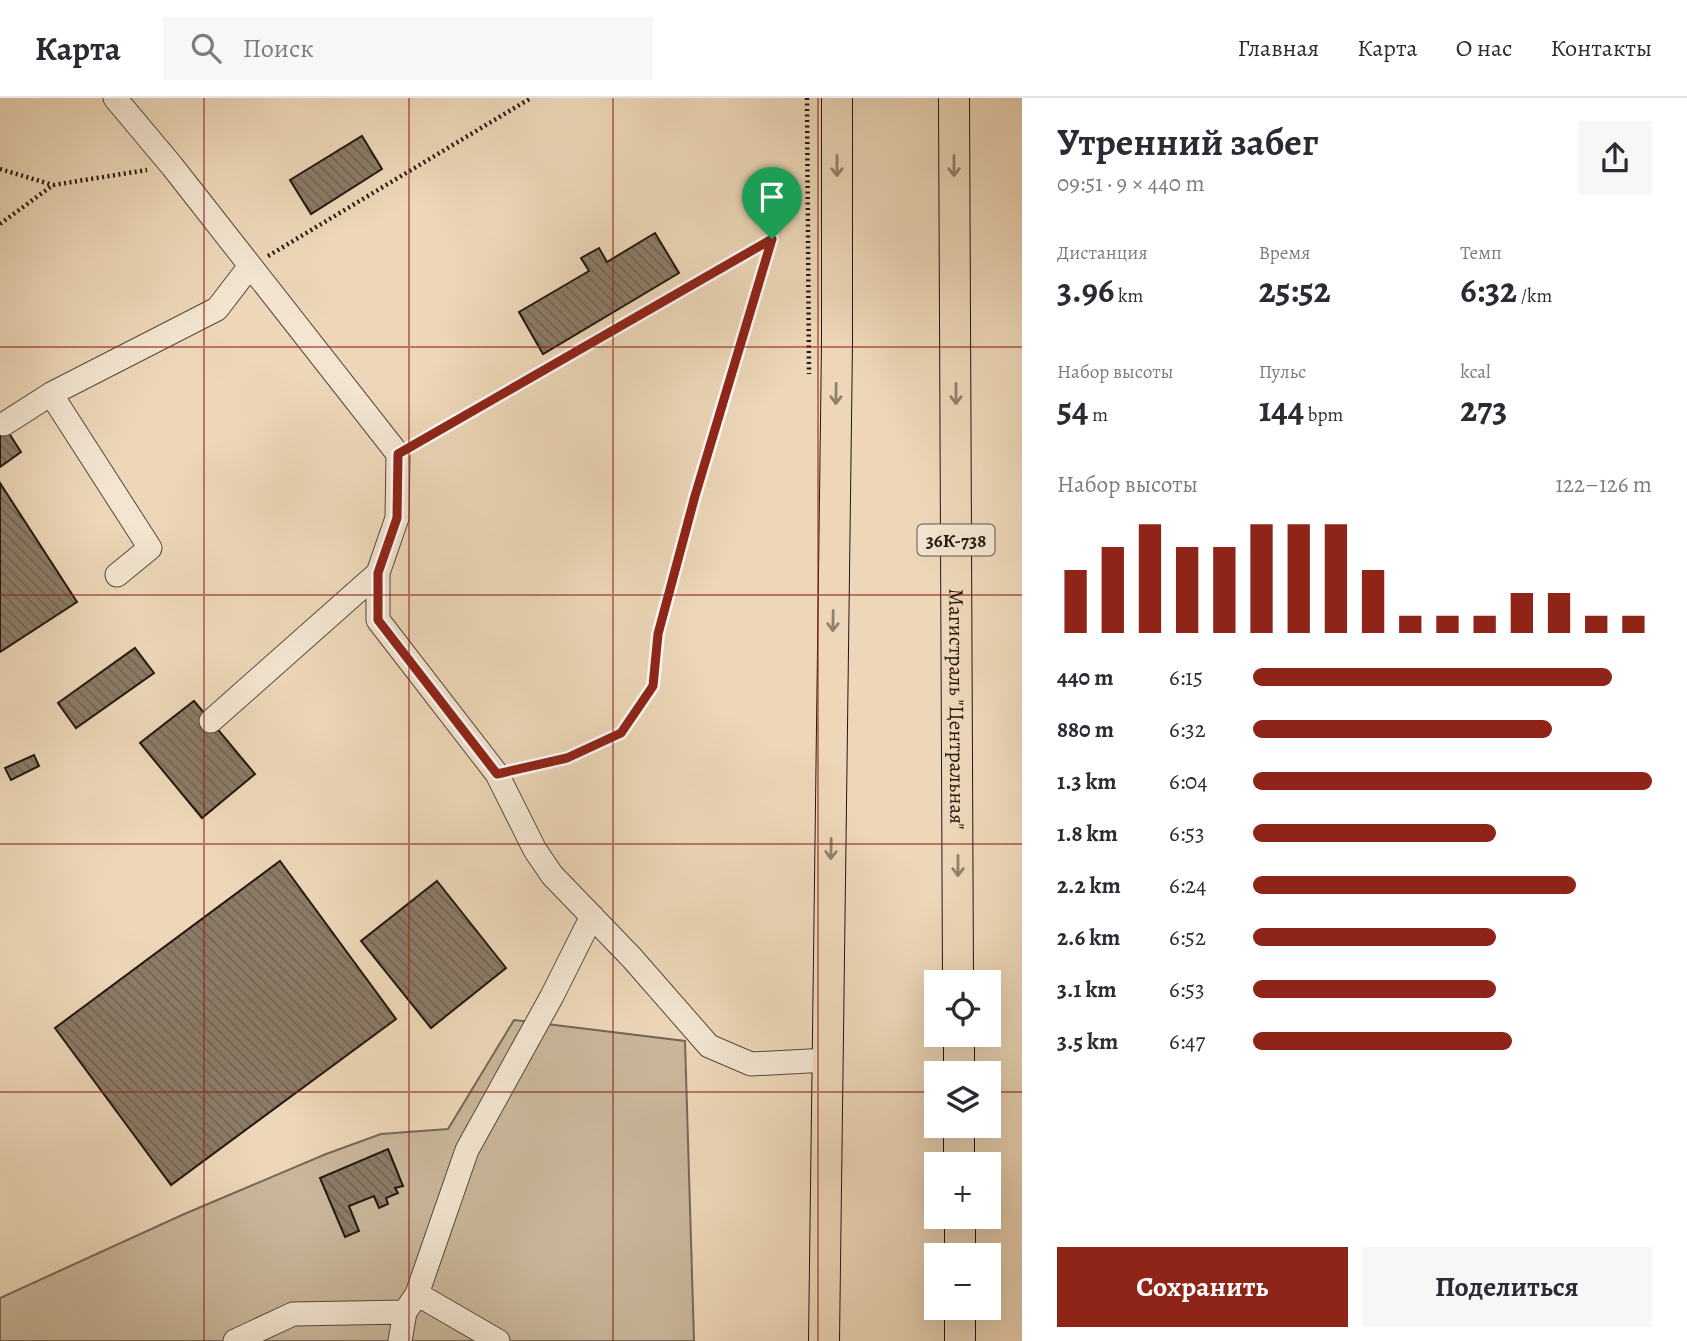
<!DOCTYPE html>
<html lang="ru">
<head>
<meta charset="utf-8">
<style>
	:root { --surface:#fff; --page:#f7f7f7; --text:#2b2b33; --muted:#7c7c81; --line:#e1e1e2; --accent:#8f2418 }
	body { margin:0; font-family:Alegreya,serif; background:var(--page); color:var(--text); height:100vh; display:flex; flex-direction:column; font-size:26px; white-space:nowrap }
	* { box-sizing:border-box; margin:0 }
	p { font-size:23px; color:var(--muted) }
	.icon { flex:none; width:38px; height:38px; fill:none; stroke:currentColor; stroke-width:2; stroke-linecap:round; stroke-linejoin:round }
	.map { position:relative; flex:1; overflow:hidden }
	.details { display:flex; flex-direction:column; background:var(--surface); width:665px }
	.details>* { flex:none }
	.buttons { position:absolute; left:924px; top:872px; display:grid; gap:14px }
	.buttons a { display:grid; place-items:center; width:77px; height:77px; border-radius:0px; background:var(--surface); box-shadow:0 7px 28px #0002; font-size:35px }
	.pin { position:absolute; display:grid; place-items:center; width:60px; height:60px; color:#fff; margin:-72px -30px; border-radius:50% 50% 50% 0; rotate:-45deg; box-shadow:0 0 7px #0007 }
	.pin .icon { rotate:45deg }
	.round { display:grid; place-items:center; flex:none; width:74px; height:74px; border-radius:0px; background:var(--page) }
	.head { display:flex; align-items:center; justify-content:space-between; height:119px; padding:0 35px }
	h1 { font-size:38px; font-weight:700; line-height:52px }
	.stats { display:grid; grid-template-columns:repeat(3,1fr); gap:10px; height:119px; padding:7px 35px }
	.stats div { display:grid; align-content:center }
	.stats b { font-size:35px; font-weight:700 }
	.stats small { font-size:19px; font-weight:400 }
	.stats p { font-size:19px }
	.chart { height:196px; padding:14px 35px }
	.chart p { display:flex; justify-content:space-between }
	.chart svg { width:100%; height:126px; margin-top:7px; stroke:var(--accent); stroke-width:6 }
	.action { display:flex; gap:14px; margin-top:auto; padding:14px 35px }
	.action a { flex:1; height:80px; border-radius:0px; background:var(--accent); color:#fff; font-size:28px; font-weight:700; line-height:80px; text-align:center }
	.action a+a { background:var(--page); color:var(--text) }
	ul { padding:0 35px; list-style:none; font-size:23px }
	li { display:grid; grid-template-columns:112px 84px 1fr; align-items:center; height:52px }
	li i { height:18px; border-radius:9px; background:var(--accent) }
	header { display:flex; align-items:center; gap:42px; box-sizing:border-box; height:98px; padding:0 35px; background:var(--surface); border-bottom:2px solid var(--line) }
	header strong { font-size:33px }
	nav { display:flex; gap:38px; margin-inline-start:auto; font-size:24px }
	.search { width:490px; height:63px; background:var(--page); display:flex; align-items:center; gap:18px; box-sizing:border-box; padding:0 24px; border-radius:0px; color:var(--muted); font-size:26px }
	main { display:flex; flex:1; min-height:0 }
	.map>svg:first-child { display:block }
</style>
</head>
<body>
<header>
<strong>Карта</strong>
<div class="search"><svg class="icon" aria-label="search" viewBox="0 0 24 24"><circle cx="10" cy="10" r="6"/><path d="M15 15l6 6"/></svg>Поиск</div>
<nav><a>Главная</a><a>Карта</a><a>О нас</a><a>Контакты</a></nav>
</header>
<main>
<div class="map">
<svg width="1022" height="1243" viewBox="0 0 1022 1243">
	<defs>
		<pattern id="building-back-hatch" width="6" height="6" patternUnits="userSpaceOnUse" patternTransform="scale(1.75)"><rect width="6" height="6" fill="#8c7b67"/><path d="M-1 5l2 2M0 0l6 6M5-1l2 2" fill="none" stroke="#726453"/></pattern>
	</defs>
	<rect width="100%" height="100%" fill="#edd7b8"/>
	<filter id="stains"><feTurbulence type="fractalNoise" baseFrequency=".00286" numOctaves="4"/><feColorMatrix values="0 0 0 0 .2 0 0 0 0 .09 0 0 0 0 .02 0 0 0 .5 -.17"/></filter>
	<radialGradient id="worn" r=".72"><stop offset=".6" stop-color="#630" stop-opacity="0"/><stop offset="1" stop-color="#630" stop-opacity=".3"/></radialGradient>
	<path fill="#cab79b" stroke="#766856" stroke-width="2" d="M 514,922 L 685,943 L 694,1243 L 0,1243 L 0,1200 L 182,1117 L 326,1056 L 381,1036 L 448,1031 Z"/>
	<path fill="url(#building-back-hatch)" stroke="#221810" stroke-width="2" d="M 362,38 L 382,71 L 311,116 L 290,82 Z
		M 655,135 L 679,175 L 543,256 L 519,214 L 589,173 L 581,160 L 599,150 L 607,164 Z
		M 5,329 L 21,354 L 0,369 L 0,333 Z
		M 0,385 L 77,504 L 0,554 Z
		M 135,550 L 154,575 L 76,630 L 58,605 Z
		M 194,603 L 255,676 L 202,720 L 140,645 Z
		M 34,657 L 39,668 L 11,682 L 5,670 Z
		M 280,763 L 396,921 L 171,1087 L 55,930 Z
		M 437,783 L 506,870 L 431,930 L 361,843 Z
		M 388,1051 L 403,1088 L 395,1090 L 398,1095 L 386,1100 L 388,1106 L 379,1110 L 374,1098 L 349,1108 L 359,1133 L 345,1139 L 320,1080 Z"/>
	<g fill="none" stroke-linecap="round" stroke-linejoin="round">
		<defs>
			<path id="minor" d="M 115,0 L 172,68 L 398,356 L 397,420 L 378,475 L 378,522 L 497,676 L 535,752 L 552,777 L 632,860 L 709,948 L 751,966 L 828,962
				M 51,296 L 150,450 L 117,477
				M 4,326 L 51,296 L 217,211 L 250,168
				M 211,623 L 378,475
				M 417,1196 L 498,1243
				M 235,1243 L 293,1216 L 405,1214
				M 400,1243 L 405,1214 L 417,1196 L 467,1052 L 552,898 L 592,818"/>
			<g id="major">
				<path id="s1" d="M 954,0 L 958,884"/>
				<path d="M 959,936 L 959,975"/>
				<path d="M 959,1027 L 959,1066"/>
				<path d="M 960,1118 L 960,1157"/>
				<path d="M 960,1209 L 960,1243"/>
				<path d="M 824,1243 L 837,245 L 837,0"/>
			</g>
		</defs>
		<use href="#minor" stroke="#55483a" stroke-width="25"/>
		<use href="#major" stroke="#221810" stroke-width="32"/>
		<path stroke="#221810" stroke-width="4.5" stroke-dasharray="2 3.5" stroke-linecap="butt" d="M 807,0 L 809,276
			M 0,71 L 53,87
			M 0,126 L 53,87 L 147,72
			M 268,158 L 531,0
			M 415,347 L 771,141
			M 516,672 L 567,660 L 621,635 L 653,588 L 658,536 L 695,398 L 772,141"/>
		<use href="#minor" stroke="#f3e5d1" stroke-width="23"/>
		<use href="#major" stroke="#edd7b8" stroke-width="30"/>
	</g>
	<defs><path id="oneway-shaft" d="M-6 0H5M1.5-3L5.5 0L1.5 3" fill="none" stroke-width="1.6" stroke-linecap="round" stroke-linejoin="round" transform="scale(1.75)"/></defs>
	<g stroke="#92816c">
		<use href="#oneway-shaft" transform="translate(837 68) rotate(90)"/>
		<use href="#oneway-shaft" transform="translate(954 68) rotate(90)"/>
		<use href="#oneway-shaft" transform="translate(836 296) rotate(91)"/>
		<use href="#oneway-shaft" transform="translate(956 296) rotate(90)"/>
		<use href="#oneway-shaft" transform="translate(833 523) rotate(91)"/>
		<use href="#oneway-shaft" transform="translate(831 751) rotate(91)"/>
		<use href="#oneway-shaft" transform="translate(958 768) rotate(90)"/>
	</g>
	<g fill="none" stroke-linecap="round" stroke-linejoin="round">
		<defs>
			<path id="route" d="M 772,141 L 695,398 L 658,536 L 653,588 L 621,635 L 567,660 L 497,676 L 378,522 L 378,475 L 397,420 L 398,356 Z"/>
		</defs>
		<use href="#route" stroke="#fff" stroke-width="14"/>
		<use href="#route" stroke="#8f2418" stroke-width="9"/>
	</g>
	<path fill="none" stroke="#8f2418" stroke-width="2" stroke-opacity="0.55" d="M 204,0 L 204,1243M 409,0 L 409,1243M 613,0 L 613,1243M 818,0 L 818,1243M 0,249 L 1022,249M 0,497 L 1022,497M 0,746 L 1022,746M 0,994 L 936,994M 989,994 L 1022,994"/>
	<g text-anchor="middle" stroke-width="5" stroke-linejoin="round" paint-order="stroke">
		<rect fill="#f3e5d1" stroke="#61564a" stroke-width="2" x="917.5" y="426.5" width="77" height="31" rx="5"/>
		<g font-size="19" font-weight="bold" fill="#221810">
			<text x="956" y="449">36К-738</text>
		</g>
		<g font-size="21" fill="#221810" stroke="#f3e5d1">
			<text dy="7" stroke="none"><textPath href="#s1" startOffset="611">Магистраль "Центральная"</textPath></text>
		</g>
	</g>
	<rect width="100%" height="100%" filter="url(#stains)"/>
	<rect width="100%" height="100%" fill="url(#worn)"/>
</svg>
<div class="buttons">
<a><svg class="icon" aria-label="locate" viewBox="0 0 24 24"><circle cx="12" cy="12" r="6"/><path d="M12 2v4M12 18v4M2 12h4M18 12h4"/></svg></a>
<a><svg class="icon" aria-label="layers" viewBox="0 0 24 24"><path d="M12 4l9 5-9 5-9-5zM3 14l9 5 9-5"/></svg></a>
<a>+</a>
<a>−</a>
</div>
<div class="pin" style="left:772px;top:141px;background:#1e9e55"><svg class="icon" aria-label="arrive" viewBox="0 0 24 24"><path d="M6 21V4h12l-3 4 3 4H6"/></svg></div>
</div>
<section class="details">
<div class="head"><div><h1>Утренний забег</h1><p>09:51 · 9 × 440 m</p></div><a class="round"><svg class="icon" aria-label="share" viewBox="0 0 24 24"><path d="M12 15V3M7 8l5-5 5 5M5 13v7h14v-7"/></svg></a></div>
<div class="stats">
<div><p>Дистанция</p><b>3.96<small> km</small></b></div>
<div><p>Время</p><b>25:52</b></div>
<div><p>Темп</p><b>6:32<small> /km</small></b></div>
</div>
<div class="stats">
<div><p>Набор высоты</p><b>54<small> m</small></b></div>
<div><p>Пульс</p><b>144<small> bpm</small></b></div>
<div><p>kcal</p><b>273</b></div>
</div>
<div class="chart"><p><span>Набор высоты</span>122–126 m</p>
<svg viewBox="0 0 160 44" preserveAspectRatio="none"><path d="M5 44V22M15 44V14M25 44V6M35 44V14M45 44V14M55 44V6M65 44V6M75 44V6M85 44V22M95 44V38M105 44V38M115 44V38M125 44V30M135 44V30M145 44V38M155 44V38"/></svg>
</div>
<ul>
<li><b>440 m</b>6:15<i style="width:90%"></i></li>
<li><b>880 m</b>6:32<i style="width:75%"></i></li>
<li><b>1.3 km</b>6:04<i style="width:100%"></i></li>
<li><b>1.8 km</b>6:53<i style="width:61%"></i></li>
<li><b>2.2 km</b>6:24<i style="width:81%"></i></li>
<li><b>2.6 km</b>6:52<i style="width:61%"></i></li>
<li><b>3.1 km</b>6:53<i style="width:61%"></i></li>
<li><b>3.5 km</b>6:47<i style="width:65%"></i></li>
</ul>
<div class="action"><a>Сохранить</a><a>Поделиться</a></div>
</section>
</main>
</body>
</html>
